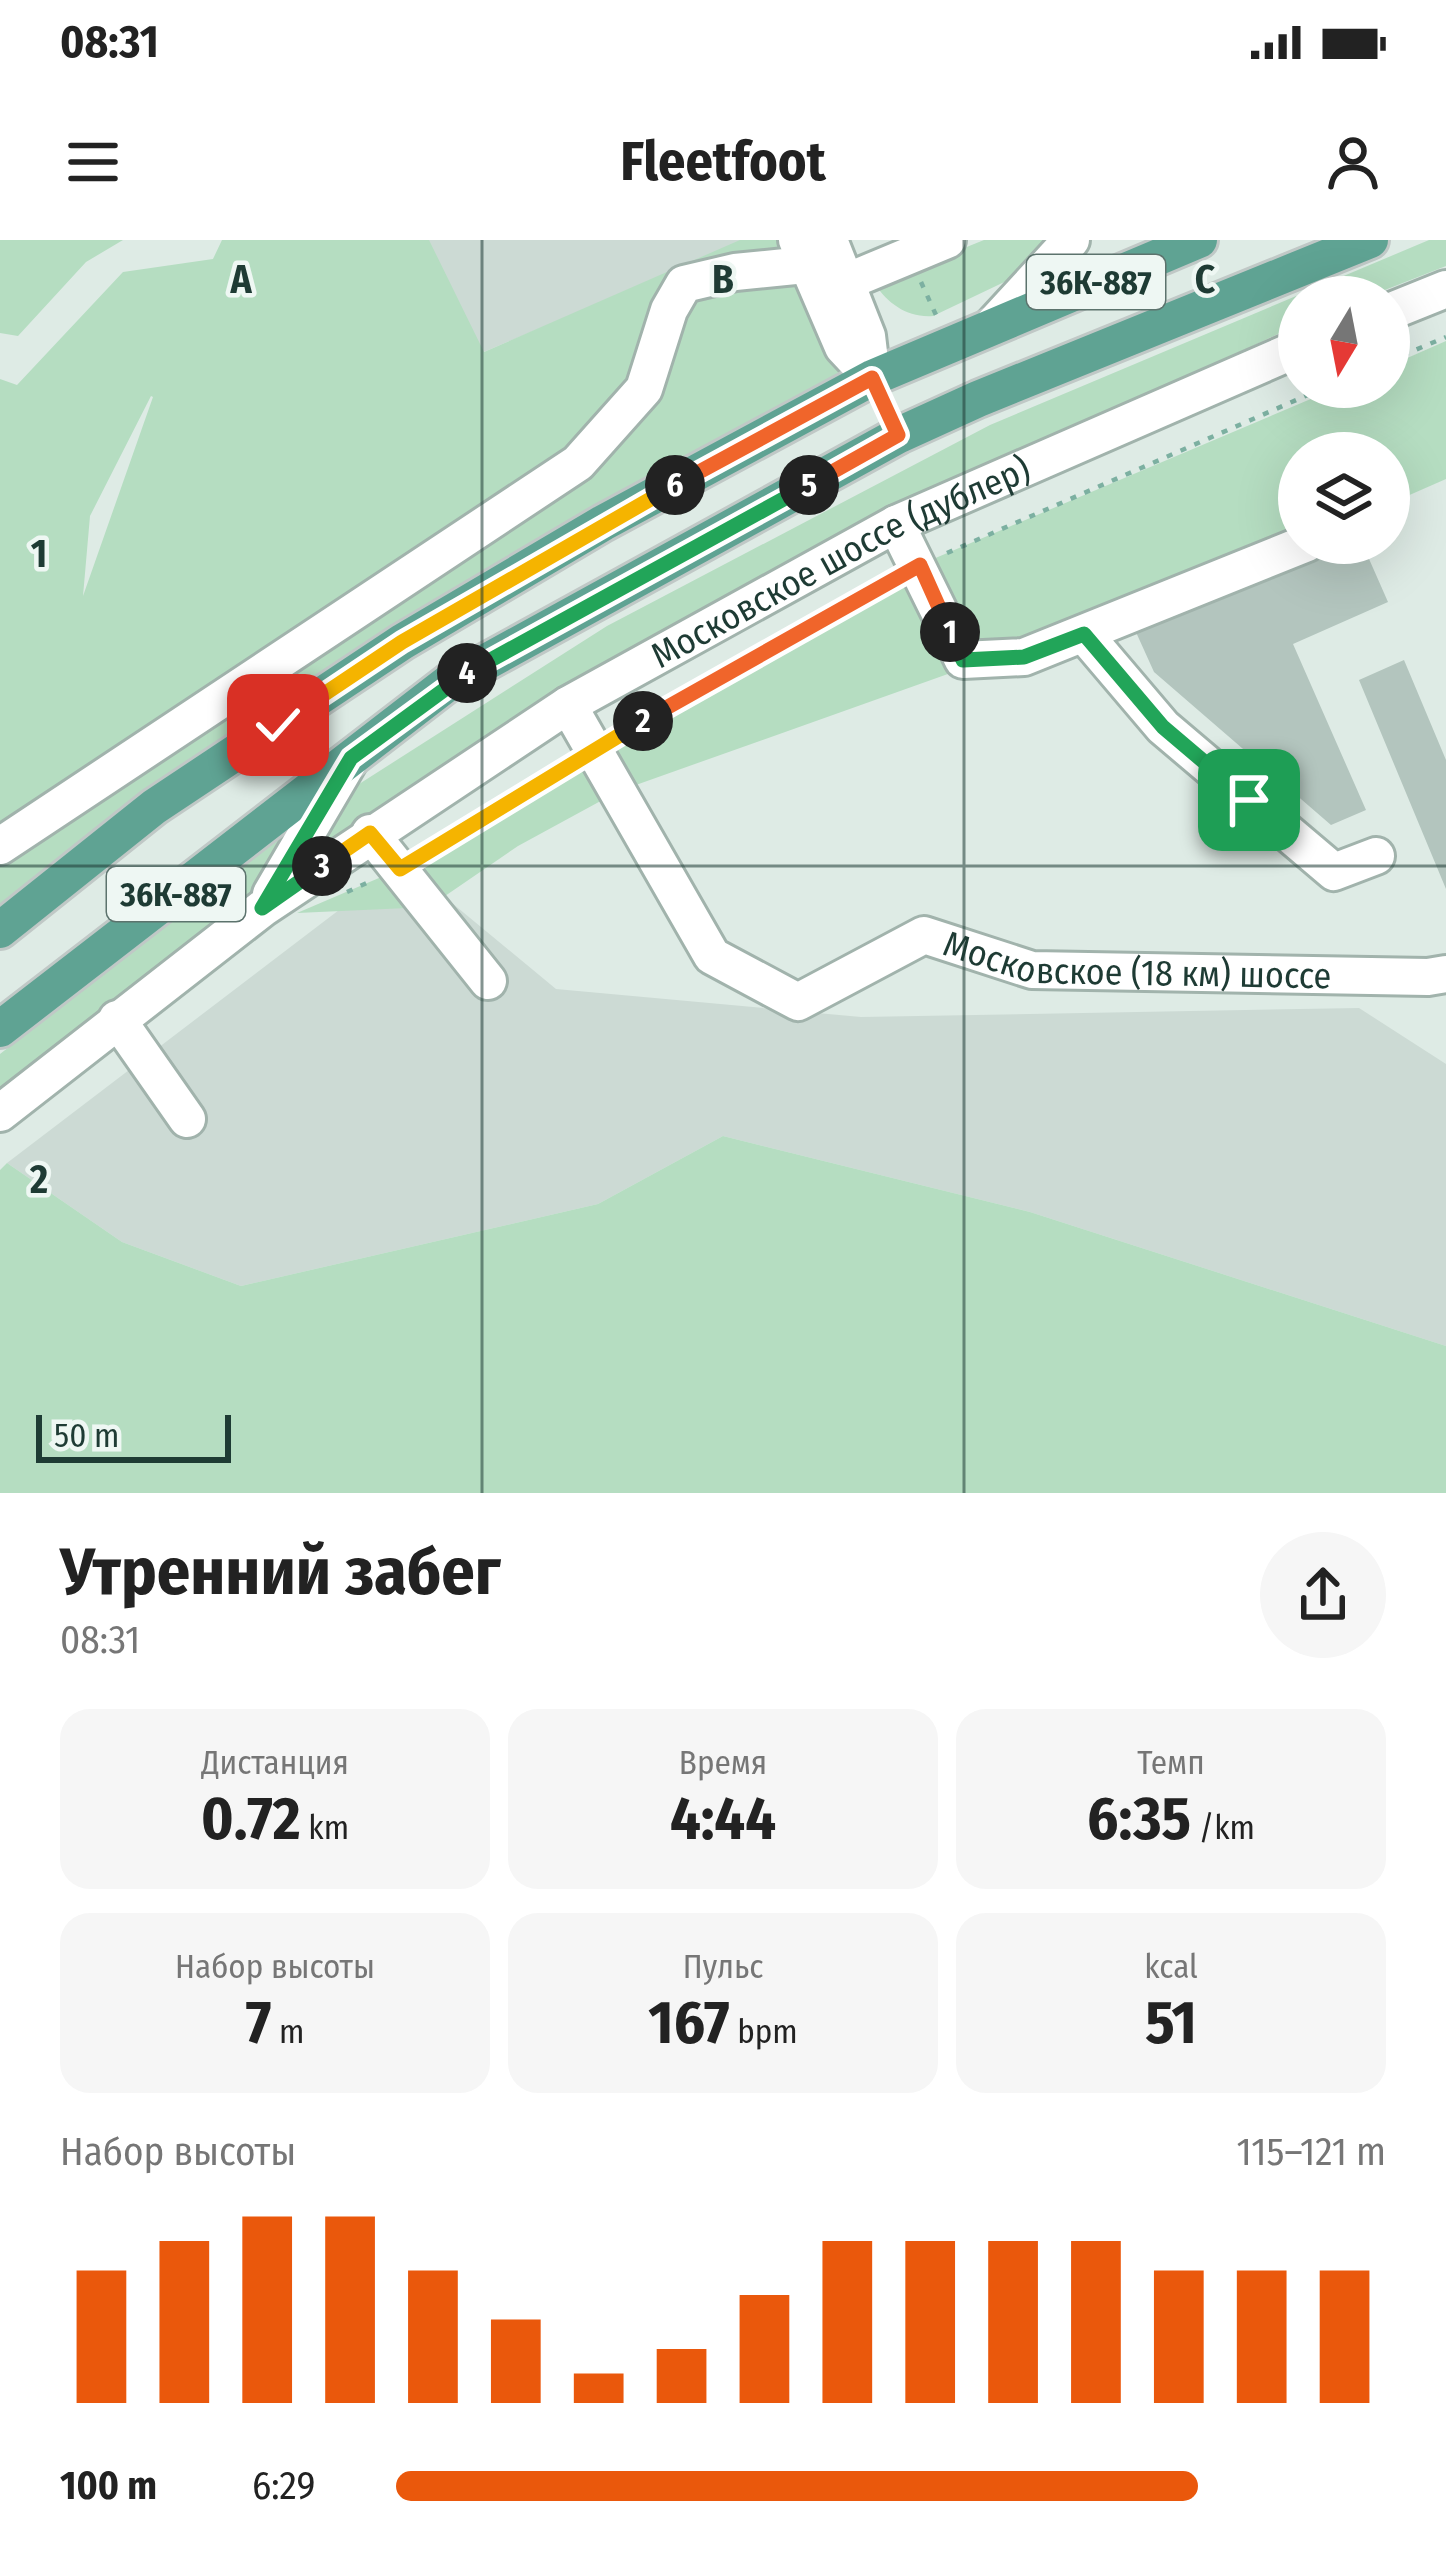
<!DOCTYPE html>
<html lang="ru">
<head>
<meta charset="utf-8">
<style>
	:root { --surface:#fff; --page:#f6f6f6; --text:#222; --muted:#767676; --accent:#ea580c }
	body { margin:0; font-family:"Fira Sans Condensed",sans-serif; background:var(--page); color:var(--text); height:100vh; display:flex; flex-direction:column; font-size:45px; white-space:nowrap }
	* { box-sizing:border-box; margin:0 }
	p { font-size:39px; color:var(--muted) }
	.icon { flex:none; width:66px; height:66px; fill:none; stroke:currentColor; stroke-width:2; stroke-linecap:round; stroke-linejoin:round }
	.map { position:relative; height:1253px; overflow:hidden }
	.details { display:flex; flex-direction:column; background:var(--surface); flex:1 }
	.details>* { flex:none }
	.needle { width:78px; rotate:190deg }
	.tools { position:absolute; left:1278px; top:36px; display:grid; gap:24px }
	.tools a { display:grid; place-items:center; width:132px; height:132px; border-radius:50%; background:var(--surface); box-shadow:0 12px 48px #0002; font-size:60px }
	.scale { position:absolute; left:36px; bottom:30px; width:195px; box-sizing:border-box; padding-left:12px; border:6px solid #1e3b34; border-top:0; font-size:33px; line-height:42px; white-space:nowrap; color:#1e3b34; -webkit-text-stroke:9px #eef7f3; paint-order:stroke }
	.pin { position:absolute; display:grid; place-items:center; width:102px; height:102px; color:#fff; margin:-51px; border-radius:24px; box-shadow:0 6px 18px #0006 }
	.km { position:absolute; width:60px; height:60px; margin:-30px; border-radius:50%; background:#222; color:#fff; font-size:33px; line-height:60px; text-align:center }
	.round { display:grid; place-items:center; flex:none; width:126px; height:126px; border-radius:63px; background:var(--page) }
	.head { display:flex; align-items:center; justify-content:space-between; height:204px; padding:0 60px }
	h1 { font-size:66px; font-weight:700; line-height:90px }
	.stats { display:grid; grid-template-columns:repeat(3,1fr); gap:18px; height:204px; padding:12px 60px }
	.stats div { display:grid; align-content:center; border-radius:30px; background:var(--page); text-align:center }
	.stats b { font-size:60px; font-weight:700 }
	.stats small { font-size:33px; font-weight:400 }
	.stats p { font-size:33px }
	.chart { height:336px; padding:24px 60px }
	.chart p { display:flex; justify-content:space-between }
	.chart svg { width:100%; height:216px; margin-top:12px; stroke:var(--accent); stroke-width:6 }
	ul { padding:0 60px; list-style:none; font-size:39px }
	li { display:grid; grid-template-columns:192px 144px 1fr; align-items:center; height:90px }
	li i { height:30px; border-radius:15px; background:var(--accent) }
	.status { display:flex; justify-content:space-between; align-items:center; height:84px; padding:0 60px; background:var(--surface); direction:ltr }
	.status svg { height:33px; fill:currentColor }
	header { display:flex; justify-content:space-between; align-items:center; height:156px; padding:0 60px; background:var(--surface); font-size:54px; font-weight:700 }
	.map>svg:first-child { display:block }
</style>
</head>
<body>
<div class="status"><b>08:31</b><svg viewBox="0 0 49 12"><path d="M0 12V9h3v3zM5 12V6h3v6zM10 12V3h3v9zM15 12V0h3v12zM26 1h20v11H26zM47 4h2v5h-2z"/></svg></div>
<header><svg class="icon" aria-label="menu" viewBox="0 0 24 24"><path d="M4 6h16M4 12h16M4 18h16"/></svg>Fleetfoot<svg class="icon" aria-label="person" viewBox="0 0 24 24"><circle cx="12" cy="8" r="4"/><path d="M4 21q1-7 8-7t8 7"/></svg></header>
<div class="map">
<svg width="1446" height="1253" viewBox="0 0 1446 1253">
	<rect width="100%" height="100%" fill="#deebe5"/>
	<path fill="#ccdad4" d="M 426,0 L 748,0 L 479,114 Z
		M 435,649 L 556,749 L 861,777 L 1359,768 L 1446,824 L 1446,1106 L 1030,972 L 723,896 L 598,964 L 241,1046 L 122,1002 L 7,923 L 339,670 Z"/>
	<path fill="#b5ddc1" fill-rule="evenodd" d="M 0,0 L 123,0 L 86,22 L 18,96 L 0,93 Z
		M 222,0 L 429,0 L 484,112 L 740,0 L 802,0 L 872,138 L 603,283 L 42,657 L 0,698 L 0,139 L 17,145 L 123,32 L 213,19 ZM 151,156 L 153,157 L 83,356 L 90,276 Z
		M 984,0 L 1057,0 L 1021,34 L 933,76 C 908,78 888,64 875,44 Z
		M 1429,0 L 1446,0 L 1446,26 L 1367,57 L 1299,57 L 1299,84 L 926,261 L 295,631 L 356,546 L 607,386 L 990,185 Z
		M 1446,101 L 1446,239 L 1389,264 L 1389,213 L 1299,213 L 1299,303 L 1246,328 L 619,551 L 518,606 L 429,667 L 297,673 L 400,629 L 595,508 L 919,325 L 1339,147 L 1389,147 L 1389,126 Z
		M 290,588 L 243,668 L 0,857 L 0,814 Z
		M 723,896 L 1030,972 L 1446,1106 L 1446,1253 L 0,1253 L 0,930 L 7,923 L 122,1002 L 241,1046 L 598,964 Z"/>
	<path fill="#b3c5be" d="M 1335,303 L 1362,303 L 1388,362 L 1293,404 L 1366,570 L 1331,585 L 1154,432 L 1135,390 Z
		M 1404,420 L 1446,520 L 1446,649 L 1359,440 Z"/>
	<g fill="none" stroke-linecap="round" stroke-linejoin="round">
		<defs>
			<g id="minor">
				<path d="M 797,0 L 843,107 L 872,138"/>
				<path d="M 829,0 L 867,96 L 872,138"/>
				<path d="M 846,42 L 947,0"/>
				<path d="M 1389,72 L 1446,49"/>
				<path d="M 993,85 L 1071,0"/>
				<path d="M 896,284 L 963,420 L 1024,417 L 1307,303"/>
				<path d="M 1084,394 L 1163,487 L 1334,632 L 1376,616"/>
				<path id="s1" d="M 568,465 L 712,716 L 798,762 L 924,695 L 1032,730 L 1428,737 L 1446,734"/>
				<path d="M 370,593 L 488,741"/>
				<path d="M 0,606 L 578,223 L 644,149 L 669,70 L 684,44 L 735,32 L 805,25"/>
				<path d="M 271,654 L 349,521"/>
				<path d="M 117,779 L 187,879"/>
				<path id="s2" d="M 0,873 L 263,668 L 568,465 L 896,284 L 1299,108"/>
			</g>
			<path id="major" d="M 0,690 L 154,567 L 402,402 L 603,283 L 872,138 L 1199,0
				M 0,789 L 448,443 L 899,195 L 978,159 L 1370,0"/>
		</defs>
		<use href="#minor" stroke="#a1b3ac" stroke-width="42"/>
		<use href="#major" stroke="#c0c8c6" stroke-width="42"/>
		<path stroke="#7cb0a1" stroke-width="4.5" stroke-dasharray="6 9" stroke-linecap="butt" d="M 921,42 L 936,75
			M 1389,121 L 1446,97
			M 947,313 L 1326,147
			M 622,493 L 889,342
			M 427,612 L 565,526
			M 347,652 L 369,642"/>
		<use href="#minor" stroke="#fff" stroke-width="36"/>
		<use href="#major" stroke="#5fa393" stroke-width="36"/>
	</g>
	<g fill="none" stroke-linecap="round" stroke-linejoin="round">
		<defs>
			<path id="split-1" d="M 950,392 L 963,420 L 1024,417 L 1084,394 L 1163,487 L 1249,560"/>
			<path id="split-2" d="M 643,481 L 920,325 L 950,392"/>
			<path id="split-3" d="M 322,626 L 370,593 L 400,629 L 643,481"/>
			<path id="split-4" d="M 322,626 L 262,668 L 351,518 L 467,433"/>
			<path id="split-5" d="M 467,433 L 809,245"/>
			<path id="split-6" d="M 675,245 L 872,138 L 898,195 L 809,245"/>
			<path id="split-7" d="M 278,485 L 402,402 L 675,245"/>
		</defs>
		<use href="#split-1" stroke="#fff" stroke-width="24"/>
		<use href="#split-2" stroke="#fff" stroke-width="24"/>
		<use href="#split-3" stroke="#fff" stroke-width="24"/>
		<use href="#split-4" stroke="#fff" stroke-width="24"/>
		<use href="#split-5" stroke="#fff" stroke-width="24"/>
		<use href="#split-6" stroke="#fff" stroke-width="24"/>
		<use href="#split-7" stroke="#fff" stroke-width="24"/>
		<use href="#split-1" stroke="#22a559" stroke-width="15"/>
		<use href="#split-2" stroke="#f0652b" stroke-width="15"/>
		<use href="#split-3" stroke="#f5b400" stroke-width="15"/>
		<use href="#split-4" stroke="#22a559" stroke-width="15"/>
		<use href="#split-5" stroke="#22a559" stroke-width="15"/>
		<use href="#split-6" stroke="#f0652b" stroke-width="15"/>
		<use href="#split-7" stroke="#f5b400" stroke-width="15"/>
	</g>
	<path fill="none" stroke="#1e3b34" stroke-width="3" stroke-opacity="0.55" d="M 482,0 L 482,1253M 964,0 L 964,1253M 0,626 L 1446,626"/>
	<g text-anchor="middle" stroke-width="9" stroke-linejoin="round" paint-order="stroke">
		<g fill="#eef7f3" stroke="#5c736d" stroke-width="3">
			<rect x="1027" y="15" width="138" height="54" rx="9"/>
			<rect x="107" y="627" width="138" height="54" rx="9"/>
		</g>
		<g font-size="33" font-weight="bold" fill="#1e3b34">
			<text x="1096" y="54">36К-887</text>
			<text x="176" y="666">36К-887</text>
		</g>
		<g font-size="36" fill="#1e3b34" stroke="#eef7f3">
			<text dy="13" stroke="none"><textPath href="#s2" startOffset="1008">Московское шоссе (дублер)</textPath></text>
			<text dy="13" stroke="none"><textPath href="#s1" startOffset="747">Московское (18 км) шоссе</textPath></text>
		</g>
	</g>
	<g font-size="39" text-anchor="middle" font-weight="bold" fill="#1e3b34" stroke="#eef7f3" stroke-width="9" stroke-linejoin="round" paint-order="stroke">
		<text x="241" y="53">A</text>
		<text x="723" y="53">B</text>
		<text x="1205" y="53">C</text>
		<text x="39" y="327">1</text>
		<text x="39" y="953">2</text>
	</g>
</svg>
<div class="tools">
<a><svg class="needle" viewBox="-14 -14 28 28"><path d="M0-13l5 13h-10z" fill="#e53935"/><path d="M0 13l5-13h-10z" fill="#767676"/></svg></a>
<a><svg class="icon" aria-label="layers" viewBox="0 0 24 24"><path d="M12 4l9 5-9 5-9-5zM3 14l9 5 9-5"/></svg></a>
</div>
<div class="scale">50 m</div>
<div class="pin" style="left:1249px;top:560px;background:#1e9e55"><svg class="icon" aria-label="arrive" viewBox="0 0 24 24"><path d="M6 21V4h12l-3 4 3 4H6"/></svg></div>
<div class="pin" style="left:278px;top:485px;background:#d93025"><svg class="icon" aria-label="check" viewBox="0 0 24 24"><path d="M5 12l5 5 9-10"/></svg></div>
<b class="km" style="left:950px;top:392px">1</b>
<b class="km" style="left:643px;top:481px">2</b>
<b class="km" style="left:322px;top:626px">3</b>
<b class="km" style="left:467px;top:433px">4</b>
<b class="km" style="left:809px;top:245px">5</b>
<b class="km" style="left:675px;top:245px">6</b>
</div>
<section class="details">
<div class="head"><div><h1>Утренний забег</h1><p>08:31</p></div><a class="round"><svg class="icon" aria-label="share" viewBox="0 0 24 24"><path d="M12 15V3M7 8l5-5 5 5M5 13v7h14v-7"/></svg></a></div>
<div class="stats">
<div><p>Дистанция</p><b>0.72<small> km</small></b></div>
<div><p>Время</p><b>4:44</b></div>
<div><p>Темп</p><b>6:35<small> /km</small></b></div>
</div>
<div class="stats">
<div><p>Набор высоты</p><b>7<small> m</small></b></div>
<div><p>Пульс</p><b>167<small> bpm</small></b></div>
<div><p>kcal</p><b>51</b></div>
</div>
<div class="chart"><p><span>Набор высоты</span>115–121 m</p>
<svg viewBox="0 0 160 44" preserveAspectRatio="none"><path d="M5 44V17M15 44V11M25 44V6M35 44V6M45 44V17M55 44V27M65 44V38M75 44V33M85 44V22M95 44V11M105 44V11M115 44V11M125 44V11M135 44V17M145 44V17M155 44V17"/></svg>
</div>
<ul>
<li><b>100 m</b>6:29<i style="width:81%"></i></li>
</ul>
</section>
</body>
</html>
